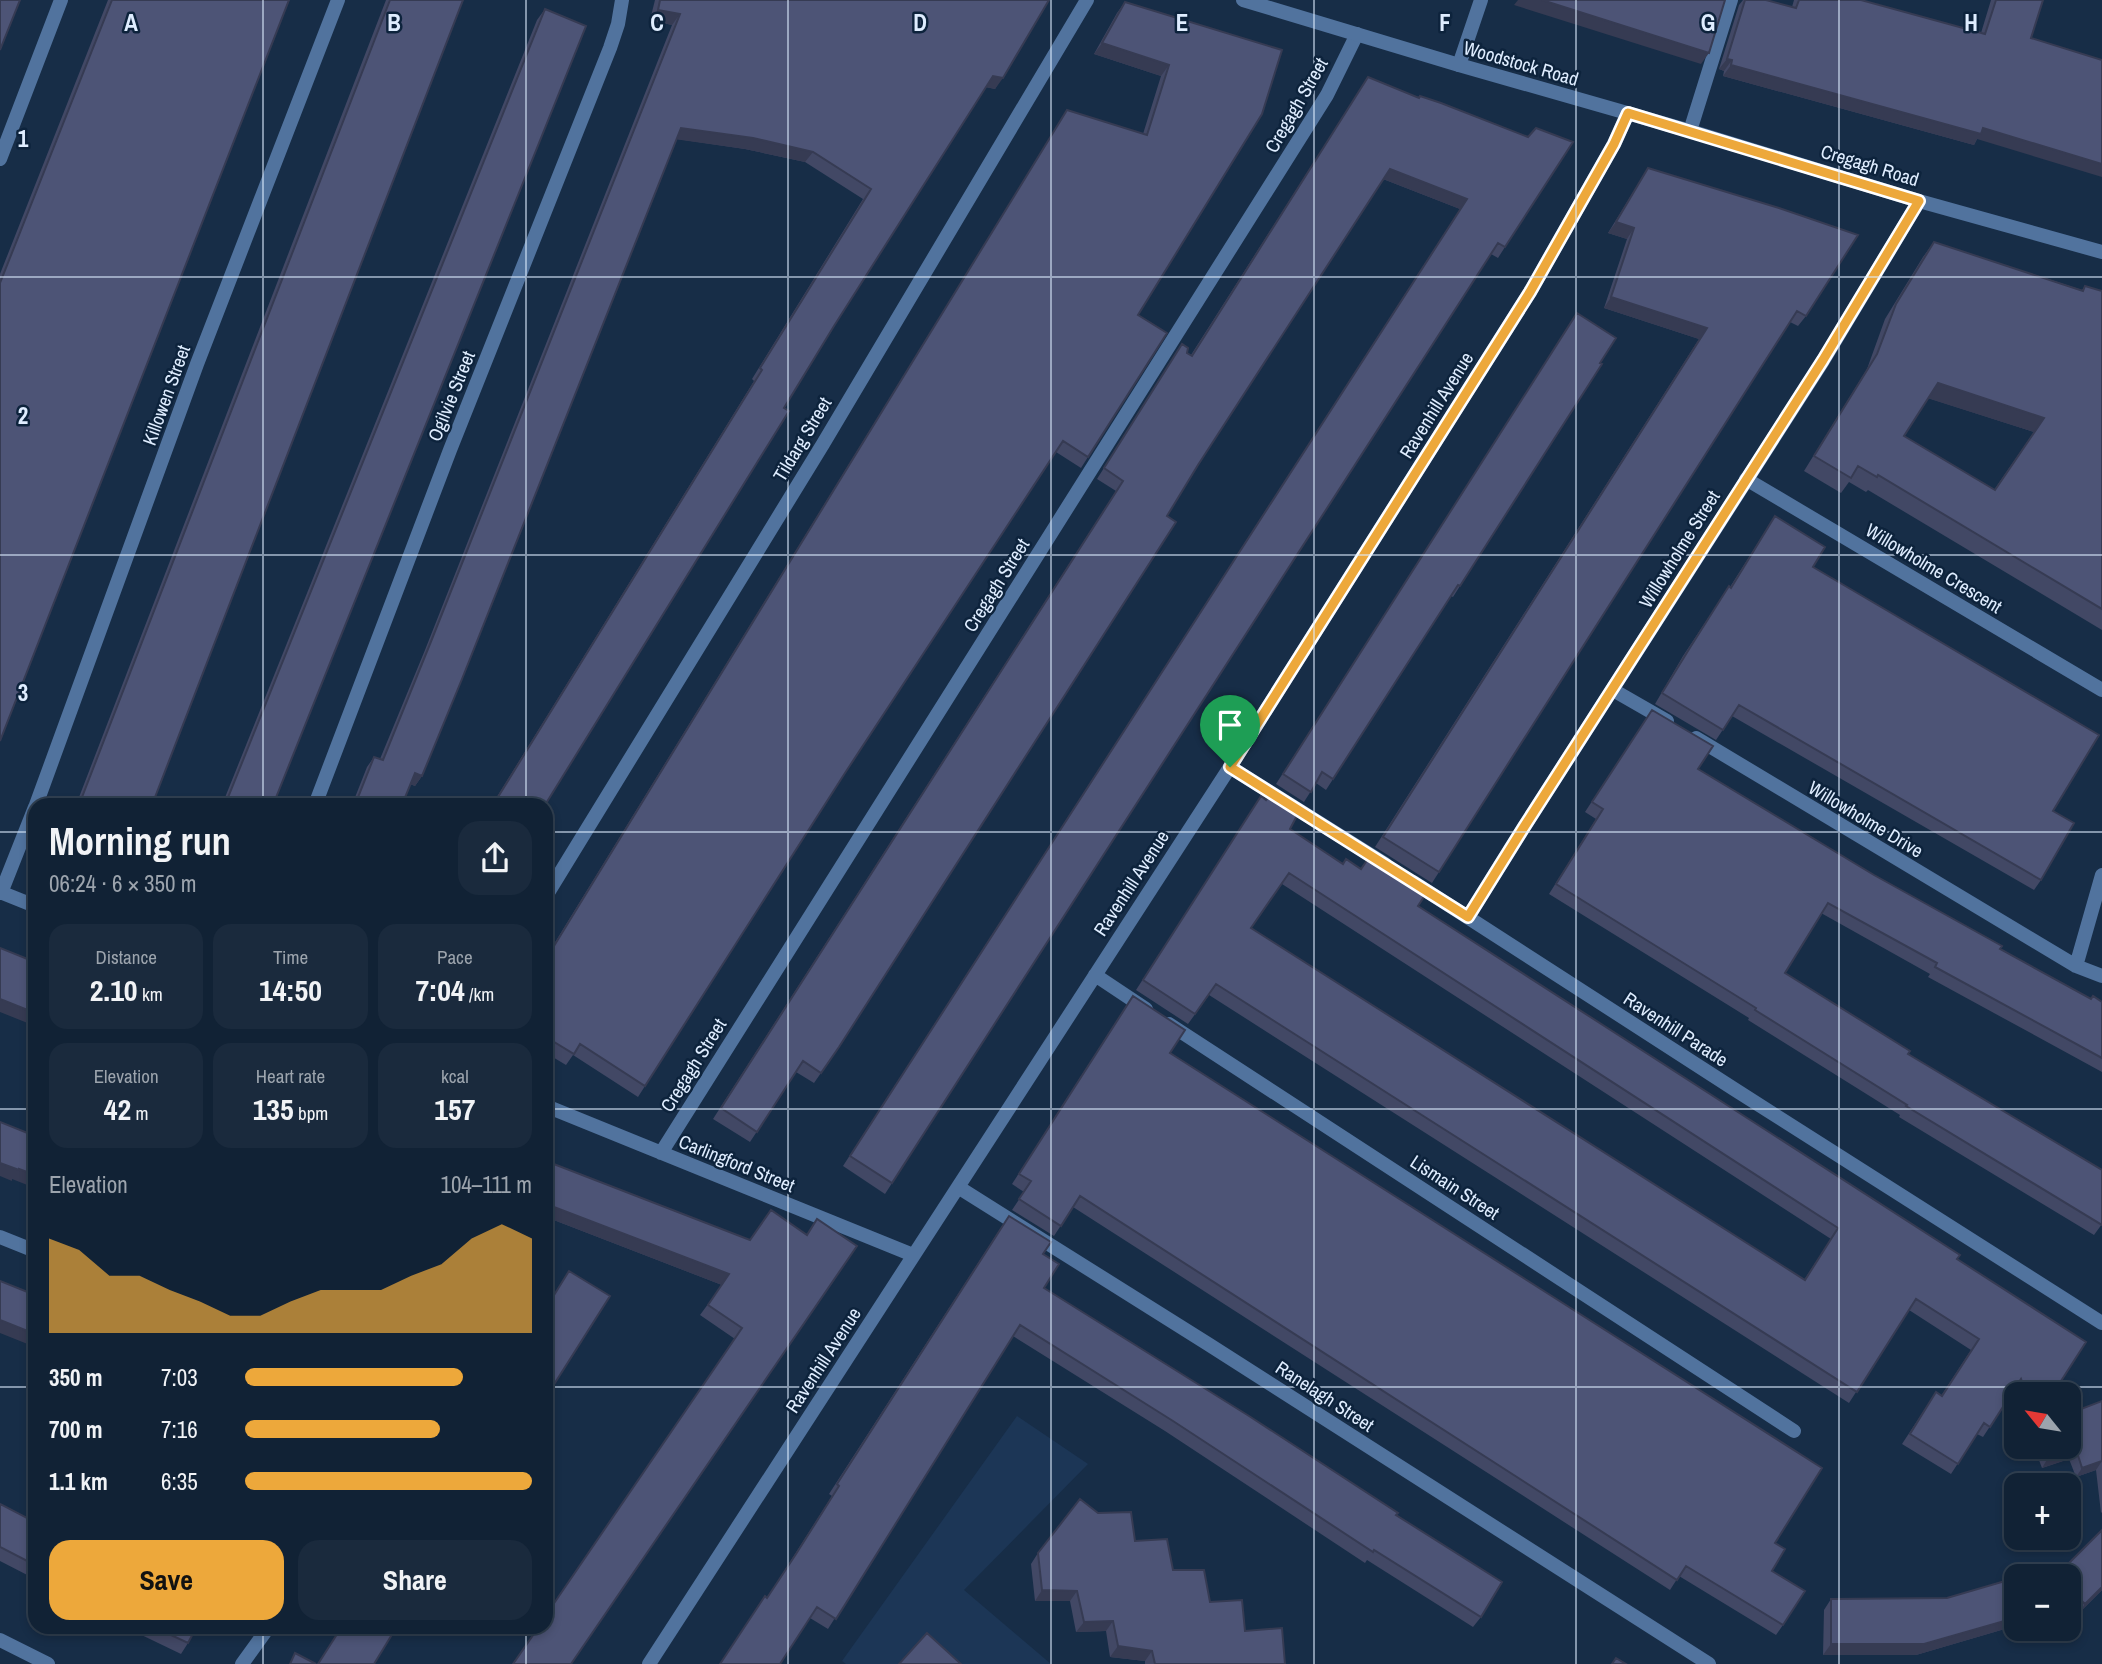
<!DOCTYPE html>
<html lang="en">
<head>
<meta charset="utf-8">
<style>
	:root { --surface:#112235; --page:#1a2a3d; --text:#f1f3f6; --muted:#9ca4ad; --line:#303f50; --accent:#eda83b }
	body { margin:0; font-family:"Archivo Narrow",sans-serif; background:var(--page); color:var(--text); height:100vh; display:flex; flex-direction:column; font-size:26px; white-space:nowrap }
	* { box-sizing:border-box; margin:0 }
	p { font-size:23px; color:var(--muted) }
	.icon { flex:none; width:38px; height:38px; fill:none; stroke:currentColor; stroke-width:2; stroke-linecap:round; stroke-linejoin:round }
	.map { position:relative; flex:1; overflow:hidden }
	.details { position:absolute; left:28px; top:798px; width:525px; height:836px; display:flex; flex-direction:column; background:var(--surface); border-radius:21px; box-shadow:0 4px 10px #0003,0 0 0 2px var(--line) }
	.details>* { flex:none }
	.needle { width:46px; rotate:300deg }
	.buttons { position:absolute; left:2004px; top:1382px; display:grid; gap:14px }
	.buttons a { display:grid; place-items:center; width:77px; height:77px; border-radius:14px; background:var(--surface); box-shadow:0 4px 10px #0003,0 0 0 2px var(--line); font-size:35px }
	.pin { position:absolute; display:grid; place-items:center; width:60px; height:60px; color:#fff; margin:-72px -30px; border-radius:50% 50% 50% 0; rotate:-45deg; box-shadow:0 0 7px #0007 }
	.pin .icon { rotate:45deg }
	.round { display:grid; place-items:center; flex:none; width:74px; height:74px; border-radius:21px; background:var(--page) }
	.headline { display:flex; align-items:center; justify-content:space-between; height:119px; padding:0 21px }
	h1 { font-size:38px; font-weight:800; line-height:52px }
	.stats { display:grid; grid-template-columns:repeat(3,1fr); gap:10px; height:119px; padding:7px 21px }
	.stats div { display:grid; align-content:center; border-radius:18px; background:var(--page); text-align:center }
	.stats b { font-size:30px; font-weight:800 }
	.stats small { font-size:19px; font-weight:400 }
	.stats p { font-size:19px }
	.chart { height:196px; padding:14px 21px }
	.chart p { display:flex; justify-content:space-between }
	.chart svg { width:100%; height:126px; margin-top:7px; fill:var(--accent); opacity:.7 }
	.primary-button { display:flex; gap:14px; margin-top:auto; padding:14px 21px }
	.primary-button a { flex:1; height:80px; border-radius:21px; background:var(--accent); color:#111; font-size:28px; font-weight:800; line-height:80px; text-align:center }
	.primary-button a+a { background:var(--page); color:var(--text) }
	ul { padding:0 21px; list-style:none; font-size:23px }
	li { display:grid; grid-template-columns:112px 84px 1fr; align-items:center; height:52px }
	li i { height:18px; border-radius:9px; background:var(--accent) }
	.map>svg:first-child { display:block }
</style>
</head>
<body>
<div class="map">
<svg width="2102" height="1664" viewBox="0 0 2102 1664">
	<rect width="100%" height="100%" fill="#172d47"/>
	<path fill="#1c3656" d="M 1017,1416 L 1088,1464 L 964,1590 L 1051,1664 L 846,1664 L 842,1661 Z"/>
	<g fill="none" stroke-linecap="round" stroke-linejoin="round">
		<path stroke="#51739e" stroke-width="14" d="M 1459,65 L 1481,0
			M 1690,131 L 1731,0
			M 0,159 L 61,0
			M 1746,479 L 2102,690
			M 1613,690 L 1667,721
			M 1696,738 L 2076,966 L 2102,976
			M 1230,767 L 1385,864
			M 36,805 L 197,364 L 338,0
			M 315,805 L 450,450 L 610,48 L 618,24 L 622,0
			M 1413,882 L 1734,1089 L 2102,1323
			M 0,892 L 35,906
			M 1,893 L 35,807
			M 546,896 L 823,444 L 1087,0
			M 1468,917 L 1524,827 L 1823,361 L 1919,201
			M 2076,966 L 2102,875
			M 1095,975 L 1146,1009
			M 1169,1024 L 1794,1431
			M 546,1106 L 913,1255
			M 661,1153 L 1327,95 L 1357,34
			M 958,1187 L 1208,1344 L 1709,1664
			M 0,1237 L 35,1251
			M 0,1640 L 48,1664
			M 242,1664 L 268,1628
			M 649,1664 L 1230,767 L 1530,292 L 1614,144 L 1628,113"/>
		<path stroke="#51739e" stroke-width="14" d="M 1243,0 L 1459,65 L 1690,131 L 1919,201 L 2102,252"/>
	</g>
	<path fill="#424865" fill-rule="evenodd" d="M 108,0 L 289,0 L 0,741 L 0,274 Z
		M 386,0 L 463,0 L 152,805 L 76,805 Z
		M 655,0 L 1049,0 L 995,89 L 986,87 L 834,326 L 545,805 L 492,805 L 754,381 L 752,379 L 863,199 L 805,162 L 745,149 L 677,139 L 422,776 L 415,786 L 410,784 L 402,805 L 352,805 L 367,767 L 374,757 L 380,759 L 425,650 L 672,25 L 650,20 Z
		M 1743,0 L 1766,0 L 1792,7 L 1794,0 L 1861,0 L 1981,33 L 1991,0 L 2043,0 L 1977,139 L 1974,145 L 1723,76 L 1724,71 L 1719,69 L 1739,5 Z
		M 1125,2 L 1282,50 L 1138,315 L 1088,457 L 1081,468 L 1056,452 L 845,773 L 638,1097 L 573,1055 L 566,1065 L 546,1053 L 546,957 L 1060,121 L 1067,110 L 1143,134 L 1161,76 L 1094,54 L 1117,13 Z
		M 545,9 L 273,805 L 222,805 L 537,20 Z
		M 1368,77 L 1505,247 L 1498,258 L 1491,254 L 885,1194 L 843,1166 L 1460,209 L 1383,179 L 1198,465 L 839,1047 L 814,1083 L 796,1072 L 750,1142 L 713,1119 L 1116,491 L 1097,479 L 1182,344 L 1187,353 L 1191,355 Z
		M 1648,168 L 1806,316 L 1798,326 L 1790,322 L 1432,883 L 1375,847 L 1699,339 L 1604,308 L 1627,239 L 1608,233 Z
		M 1934,242 L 2082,290 L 2085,286 L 2102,291 L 2102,630 L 1868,490 L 1866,492 L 1849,482 L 1841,493 L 1804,471 L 1867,369 L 1885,319 L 1923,257 ZM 1928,398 L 2034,432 L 1994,490 L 1904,436 Z
		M 1577,313 L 1460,586 L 1453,597 L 1451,596 L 1326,790 L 1316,783 L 1304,802 L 1276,784 Z
		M 1775,516 L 1813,567 L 2053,811 L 2041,880 L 2034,890 L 1732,716 L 1716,740 L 1655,704 L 1683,656 L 1722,597 L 1730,587 Z
		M 1645,720 L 1698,769 L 1874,875 L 2000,949 L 2091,999 L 2102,1002 L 2102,1072 L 1928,977 L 1930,974 L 1821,913 L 1785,973 L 1908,1054 L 2102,1224 L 2094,1235 L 1899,1117 L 1900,1115 L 1748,1020 L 1749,1018 L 1549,894 L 1596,819 L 1585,812 Z
		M 1254,807 L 1343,864 L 1418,906 L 1957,1259 L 2052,1395 L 2016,1395 L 2016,1396 L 2014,1390 L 1983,1437 L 1977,1434 L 1951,1474 L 1902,1444 L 1936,1392 L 1941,1396 L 1971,1350 L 1909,1310 L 1849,1403 L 1209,995 L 1188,1024 L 1136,990 ZM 1282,884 L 1831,1239 L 1804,1280 L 1251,928 Z
		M 1126,1006 L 1170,1053 L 1775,1543 L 1772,1571 L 1783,1625 L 1776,1635 L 1679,1576 L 1670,1590 L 1073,1207 L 1054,1236 L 1012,1210 L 1024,1192 L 1012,1184 Z
		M 546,1161 L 750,1240 L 806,1235 L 735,1339 L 700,1315 L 722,1285 L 546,1217 Z
		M 1002,1226 L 1043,1254 L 1044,1288 L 1396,1515 L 1481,1617 L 1473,1627 L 1367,1560 L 1365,1563 L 1165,1431 L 1013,1336 L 828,1629 L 810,1618 L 767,1598 L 832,1496 L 829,1494 Z
		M 2102,1401 L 2102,1512 L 2101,1513 L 2096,1470 L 2076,1477 L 2069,1459 L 2042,1468 L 2034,1447 L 2068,1447 Z
		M 0,1504 L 35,1522 L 35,1579 L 0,1561 Z
		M 1098,1513 L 1135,1541 L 1173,1570 L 1285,1664 L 1145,1664 L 1145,1661 L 1110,1657 L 1106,1631 L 1076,1632 L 1070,1601 L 1035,1601 L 1031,1564 L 1038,1553 Z
		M 2102,1530 L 2102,1590 L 2078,1614 L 2068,1605 L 2068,1577 L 2055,1577 Z
		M 1831,1599 L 2008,1628 L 1916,1655 L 1823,1655 L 1824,1610 Z
		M 127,1628 L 196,1628 L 188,1643 L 181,1654 Z"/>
	<path fill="#363b53" d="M 1518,0 L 1542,0 L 1709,53 L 1701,64 L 1514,5 Z
		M 658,10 L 680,14 L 672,25 L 650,20 Z
		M 1102,43 L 1169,65 L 1161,76 L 1094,54 Z
		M 1727,59 L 1732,60 L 1724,71 L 1719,69 Z
		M 1731,65 L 1983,128 L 2102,164 L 2102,177 L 1977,139 L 1974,145 L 1723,76 Z
		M 993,76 L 1003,78 L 995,89 L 985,87 Z
		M 681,128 L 753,138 L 813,152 L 805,162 L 745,149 L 674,139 Z
		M 1390,169 L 1467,199 L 1460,209 L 1383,179 Z
		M 1616,222 L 1634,228 L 1627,239 L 1608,233 Z
		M 1611,297 L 1707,328 L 1699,339 L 1604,308 Z
		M 1938,383 L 2044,418 L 2034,432 L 1927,398 Z
		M 415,773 L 422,776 L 415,786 L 407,783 Z
		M 0,999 L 35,1013 L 35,1026 L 0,1012 Z
		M 0,1163 L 35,1175 L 35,1188 L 12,1179 L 12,1181 L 0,1176 Z
		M 546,1204 L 729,1274 L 722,1285 L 546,1217 Z
		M 0,1320 L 35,1334 L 35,1347 L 0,1333 Z
		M 2076,1449 L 2069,1459 L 2042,1468 L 2048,1458 Z
		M 2102,1461 L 2096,1470 L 2076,1477 L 2082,1468 Z
		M 2102,1587 L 2102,1590 L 2078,1614 L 2085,1604 Z
		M 1042,1590 L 1077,1591 L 1070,1601 L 1035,1601 Z
		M 2015,1618 L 2008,1628 L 1916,1655 L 1823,1655 L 1831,1644 Z
		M 1113,1621 L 1106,1631 L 1076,1632 L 1084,1622 Z
		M 1118,1646 L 1152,1651 L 1145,1661 L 1110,1657 Z"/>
	<path fill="#4d5476" stroke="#363b53" stroke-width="2" fill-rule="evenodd" d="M 0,0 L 20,0 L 0,50 Z
		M 112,0 L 289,0 L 0,741 L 0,283 Z
		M 390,0 L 463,0 L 152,805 L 79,805 Z
		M 660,0 L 1049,0 L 1003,78 L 993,76 L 834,326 L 784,408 L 789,411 L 545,805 L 493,805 L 762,370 L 760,368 L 871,189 L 813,152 L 753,138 L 681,128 L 462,679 L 422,776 L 415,773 L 402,805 L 355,805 L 374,757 L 383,760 L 432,639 L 680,14 L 658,10 Z
		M 1542,0 L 1725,0 L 1709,53 Z
		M 1745,0 L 1766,0 L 1796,8 L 1799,0 L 1861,0 L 1985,34 L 1996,0 L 2043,0 L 2031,38 L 2102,60 L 2102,164 L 1983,128 L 1981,134 L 1731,65 L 1732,60 L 1727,59 Z
		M 1125,2 L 1282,50 L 1262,114 L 1138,315 L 1167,333 L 1088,457 L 1063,441 L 845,773 L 645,1086 L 580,1044 L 574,1054 L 546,1037 L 546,959 L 1067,110 L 1147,135 L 1169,65 L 1102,43 Z
		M 545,9 L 586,26 L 273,805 L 225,805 Z
		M 1368,77 L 1419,98 L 1420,96 L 1441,103 L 1528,137 L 1536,128 L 1573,142 L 1505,247 L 1498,243 L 892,1183 L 850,1156 L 1467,199 L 1390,169 L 1198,465 L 1167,516 L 1176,522 L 839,1047 L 821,1073 L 803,1061 L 757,1132 L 721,1108 L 1123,481 L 1104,468 L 1182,344 L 1188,348 L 1187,353 L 1192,356 Z
		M 1648,168 L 1779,208 L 1858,235 L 1806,316 L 1797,311 L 1439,872 L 1383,837 L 1707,328 L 1611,297 L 1634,228 L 1616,222 Z
		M 1934,242 L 2083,291 L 2085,286 L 2102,291 L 2102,609 L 1878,475 L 1877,477 L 1858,466 L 1851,478 L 1814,456 L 1877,354 L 1896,304 ZM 1938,383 L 2044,418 L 1995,490 L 1904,436 Z
		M 1577,313 L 1616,338 L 1600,363 L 1602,364 L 1460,586 L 1458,585 L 1333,779 L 1322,772 L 1311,792 L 1283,774 Z
		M 1775,516 L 1825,547 L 1813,567 L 2099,735 L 2053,811 L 2074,823 L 2041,880 L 1739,705 L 1723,730 L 1662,693 L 1691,646 L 1729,586 L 1731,588 Z
		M 1652,710 L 1713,746 L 1698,769 L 1874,875 L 2002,946 L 2000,949 L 2091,999 L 2093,996 L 2102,1002 L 2102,1058 L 1935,967 L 1937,963 L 1828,903 L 1785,973 L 1910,1051 L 1908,1054 L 2102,1170 L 2102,1225 L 1906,1106 L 1907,1105 L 1755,1010 L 1756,1008 L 1556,884 L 1603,809 L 1592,802 Z
		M 1273,790 L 1301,808 L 1290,829 L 1343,864 L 1346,859 L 1361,869 L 1372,853 L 1429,889 L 1418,906 L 1960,1255 L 1957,1259 L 2086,1342 L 2052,1395 L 2027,1395 L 2021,1379 L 1990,1427 L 1984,1423 L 1958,1464 L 1910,1434 L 1936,1392 L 1942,1396 L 1979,1339 L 1916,1299 L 1857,1392 L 1216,984 L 1195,1014 L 1143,980 L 1261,796 L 1266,800 ZM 1289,873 L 1838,1228 L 1805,1280 L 1251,928 Z
		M 0,948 L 35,962 L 35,1013 L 0,999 Z
		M 1133,996 L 1185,1030 L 1170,1053 L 1822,1468 L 1775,1543 L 1785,1549 L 1772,1571 L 1805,1591 L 1783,1625 L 1686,1566 L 1677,1580 L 1080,1196 L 1061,1226 L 1019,1199 L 1031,1181 L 1019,1174 Z
		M 0,1122 L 35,1136 L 35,1175 L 19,1169 L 19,1170 L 0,1163 Z
		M 546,1161 L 750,1240 L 771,1210 L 807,1235 L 817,1219 L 857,1246 L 571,1664 L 513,1664 L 538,1628 L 546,1628 L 546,1615 L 742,1328 L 708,1305 L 729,1274 L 546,1204 Z
		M 1009,1216 L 1051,1242 L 1043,1254 L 1059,1264 L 1044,1288 L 1249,1416 L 1398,1513 L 1396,1515 L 1502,1582 L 1481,1617 L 1374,1550 L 1373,1552 L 1173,1421 L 1020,1325 L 836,1619 L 817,1607 L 780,1664 L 720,1664 L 765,1596 L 767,1598 L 796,1554 L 839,1486 L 837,1484 Z
		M 569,1271 L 610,1296 L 546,1397 L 546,1308 Z
		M 0,1281 L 35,1295 L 35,1334 L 0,1320 Z
		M 2102,1401 L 2102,1461 L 2082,1468 L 2076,1449 L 2048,1458 L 2044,1447 L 2068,1447 L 2068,1414 Z
		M 1080,1499 L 1098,1513 L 1131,1512 L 1135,1541 L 1167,1539 L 1173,1570 L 1204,1570 L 1210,1602 L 1242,1600 L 1245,1631 L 1282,1628 L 1285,1664 L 1155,1664 L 1152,1651 L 1118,1646 L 1113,1621 L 1084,1622 L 1077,1591 L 1042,1590 L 1038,1553 Z
		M 0,1504 L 35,1522 L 35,1565 L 0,1547 Z
		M 2102,1530 L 2102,1587 L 2085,1604 L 2068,1588 L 2068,1577 L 2058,1577 L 2056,1576 Z
		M 2005,1581 L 2015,1618 L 1924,1644 L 1831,1644 L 1831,1599 L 1947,1598 Z
		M 156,1628 L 196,1628 L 188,1643 Z
		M 341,1628 L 396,1628 L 374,1664 L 318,1664 Z
		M 927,1633 L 961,1664 L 899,1664 Z
		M 295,1653 L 316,1664 L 290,1664 Z
		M 1616,1658 L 1626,1664 L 1612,1664 Z"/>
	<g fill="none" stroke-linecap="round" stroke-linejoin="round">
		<defs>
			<path id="route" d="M 1628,113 L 1919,201 L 1823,360 L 1524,827 L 1468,917 L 1230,767 L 1530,292 L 1614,144 Z"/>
		</defs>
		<use href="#route" stroke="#fff" stroke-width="14"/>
		<use href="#route" stroke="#eda83b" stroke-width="9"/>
	</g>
	<path fill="none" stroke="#dfedff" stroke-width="2" stroke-opacity="0.55" d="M 263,0 L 263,805M 526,0 L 526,805M 788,0 L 788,1664M 1051,0 L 1051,1664M 1314,0 L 1314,1664M 1576,0 L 1576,1664M 1839,0 L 1839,1664M 0,277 L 2102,277M 0,555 L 2102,555M 0,832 L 35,832M 546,832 L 2102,832M 0,1109 L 35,1109M 546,1109 L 2102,1109M 0,1387 L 35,1387M 546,1387 L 2102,1387M 263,1628 L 263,1664M 526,1628 L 526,1664"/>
	<g text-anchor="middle" stroke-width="5" stroke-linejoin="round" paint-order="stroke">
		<g font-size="19" fill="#dfedff" stroke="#0d233c">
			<text transform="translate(1521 63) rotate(16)" y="7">Woodstock Road</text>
			<text transform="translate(1296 105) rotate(-60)" y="7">Cregagh Street</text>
			<text transform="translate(1870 165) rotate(17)" y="7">Cregagh Road</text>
			<text transform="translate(166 395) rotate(-70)" y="7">Killowen Street</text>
			<text transform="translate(451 396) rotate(-68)" y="7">Ogilvie Street</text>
			<text transform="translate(1436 405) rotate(-58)" y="7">Ravenhill Avenue</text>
			<text transform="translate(802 439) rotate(-59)" y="7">Tildarg Street</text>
			<text transform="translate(1679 549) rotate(-58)" y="7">Willowholme Street</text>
			<text transform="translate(1934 568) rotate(31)" y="7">Willowholme Crescent</text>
			<text transform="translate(996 585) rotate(-58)" y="7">Cregagh Street</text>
			<text transform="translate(1866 819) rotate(31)" y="7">Willowholme Drive</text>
			<text transform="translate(1131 883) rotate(-57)" y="7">Ravenhill Avenue</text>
			<text transform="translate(1676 1029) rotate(33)" y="7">Ravenhill Parade</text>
			<text transform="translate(693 1065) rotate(-58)" y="7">Cregagh Street</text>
			<text transform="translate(737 1163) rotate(22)" y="7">Carlingford Street</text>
			<text transform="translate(1455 1187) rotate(33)" y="7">Lismain Street</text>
			<text transform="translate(823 1360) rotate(-57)" y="7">Ravenhill Avenue</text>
			<text transform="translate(1325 1396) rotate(33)" y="7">Ranelagh Street</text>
		</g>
	</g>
	<g font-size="23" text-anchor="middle" font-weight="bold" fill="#dfedff" stroke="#0d233c" stroke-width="5" stroke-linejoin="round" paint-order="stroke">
		<text x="131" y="31">A</text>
		<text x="394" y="31">B</text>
		<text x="657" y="31">C</text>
		<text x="920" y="31">D</text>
		<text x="1182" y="31">E</text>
		<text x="1445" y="31">F</text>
		<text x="1708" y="31">G</text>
		<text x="1971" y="31">H</text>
		<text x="23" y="147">1</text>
		<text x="23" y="424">2</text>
		<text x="23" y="701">3</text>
	</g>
</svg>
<div class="buttons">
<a><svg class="needle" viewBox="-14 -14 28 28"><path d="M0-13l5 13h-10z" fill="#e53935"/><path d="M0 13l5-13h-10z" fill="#9ca4ad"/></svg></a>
<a>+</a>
<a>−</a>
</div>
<div class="pin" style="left:1230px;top:767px;background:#1e9e55"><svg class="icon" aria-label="arrive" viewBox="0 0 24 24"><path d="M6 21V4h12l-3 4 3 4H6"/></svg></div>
<section class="details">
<div class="headline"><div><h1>Morning run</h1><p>06:24 · 6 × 350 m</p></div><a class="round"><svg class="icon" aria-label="share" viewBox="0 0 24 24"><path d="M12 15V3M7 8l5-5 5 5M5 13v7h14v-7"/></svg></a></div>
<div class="stats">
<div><p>Distance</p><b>2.10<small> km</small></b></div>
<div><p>Time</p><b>14:50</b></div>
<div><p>Pace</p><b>7:04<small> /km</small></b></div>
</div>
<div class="stats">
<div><p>Elevation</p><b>42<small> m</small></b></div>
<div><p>Heart rate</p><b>135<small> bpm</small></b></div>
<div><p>kcal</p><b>157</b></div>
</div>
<div class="chart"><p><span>Elevation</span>104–111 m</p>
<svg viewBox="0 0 160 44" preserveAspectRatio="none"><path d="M0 44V11L10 15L20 24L30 24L40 29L50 33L60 38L70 38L80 33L90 29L100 29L110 29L120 24L130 20L140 11L150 6L160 11V44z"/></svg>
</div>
<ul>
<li><b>350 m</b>7:03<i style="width:76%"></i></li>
<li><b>700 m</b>7:16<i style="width:68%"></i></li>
<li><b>1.1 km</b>6:35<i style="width:100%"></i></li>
</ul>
<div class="primary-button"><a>Save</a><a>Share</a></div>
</section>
</div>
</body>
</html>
